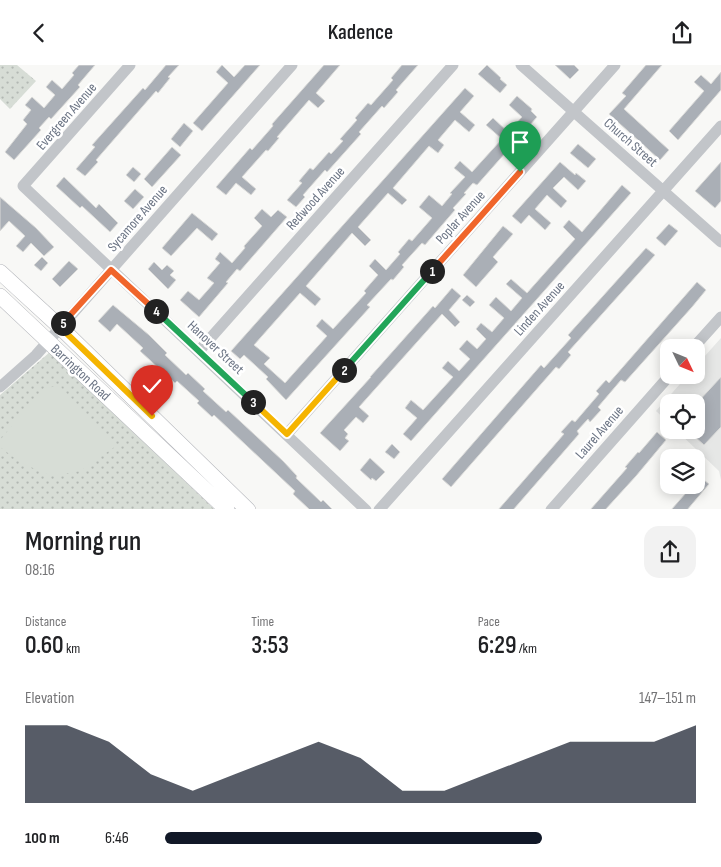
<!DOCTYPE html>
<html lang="en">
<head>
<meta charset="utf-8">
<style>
	:root { --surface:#fff; --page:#f2f2f2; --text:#202124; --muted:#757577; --accent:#111827 }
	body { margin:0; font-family:"Sofia Sans Condensed",sans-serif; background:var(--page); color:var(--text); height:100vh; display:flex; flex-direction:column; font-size:19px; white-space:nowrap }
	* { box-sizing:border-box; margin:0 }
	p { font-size:16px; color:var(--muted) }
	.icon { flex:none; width:28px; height:28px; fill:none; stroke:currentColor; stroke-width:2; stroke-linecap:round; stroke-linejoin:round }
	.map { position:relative; height:444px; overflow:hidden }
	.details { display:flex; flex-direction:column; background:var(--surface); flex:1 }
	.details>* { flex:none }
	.needle { width:32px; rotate:133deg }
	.tools { position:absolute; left:660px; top:274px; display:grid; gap:10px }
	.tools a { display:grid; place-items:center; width:45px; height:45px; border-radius:10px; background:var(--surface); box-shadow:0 2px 12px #0003; font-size:25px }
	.pin { position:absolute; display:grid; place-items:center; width:42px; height:42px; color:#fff; margin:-51px -21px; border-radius:50% 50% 50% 0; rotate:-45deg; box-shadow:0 0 5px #0007 }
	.pin .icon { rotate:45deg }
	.km { position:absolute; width:25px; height:25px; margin:-12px; border-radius:50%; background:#222; color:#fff; font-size:14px; line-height:25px; text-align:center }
	.round { display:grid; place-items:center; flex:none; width:52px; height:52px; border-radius:15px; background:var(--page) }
	.overview { display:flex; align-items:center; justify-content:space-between; height:85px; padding:0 25px }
	h1 { font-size:28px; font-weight:600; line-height:38px }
	.stats { display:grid; grid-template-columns:repeat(3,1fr); gap:8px; height:85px; padding:5px 25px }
	.stats div { display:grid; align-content:center }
	.stats b { font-size:25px; font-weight:600 }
	.stats small { font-size:14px; font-weight:400 }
	.stats p { font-size:14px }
	.chart { height:140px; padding:10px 25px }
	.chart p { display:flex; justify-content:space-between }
	.chart svg { width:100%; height:90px; margin-top:5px; fill:var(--accent); opacity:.7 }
	ul { padding:0 25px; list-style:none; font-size:16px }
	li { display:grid; grid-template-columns:80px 60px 1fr; align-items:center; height:38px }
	li i { height:12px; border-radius:6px; background:var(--accent) }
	header { display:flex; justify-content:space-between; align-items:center; height:65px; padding:0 25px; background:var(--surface); font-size:22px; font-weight:600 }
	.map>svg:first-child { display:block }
</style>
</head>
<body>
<header><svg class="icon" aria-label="back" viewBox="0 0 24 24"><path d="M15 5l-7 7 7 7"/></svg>Kadence<svg class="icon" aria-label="share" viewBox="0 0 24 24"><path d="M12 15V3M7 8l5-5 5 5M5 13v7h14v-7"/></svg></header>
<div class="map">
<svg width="721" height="445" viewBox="0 0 721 445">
	<defs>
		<pattern id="grass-dots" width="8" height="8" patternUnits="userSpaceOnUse" patternTransform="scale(1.25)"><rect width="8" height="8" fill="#d7ddd6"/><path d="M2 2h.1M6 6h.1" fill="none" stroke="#b2b8b3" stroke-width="1.8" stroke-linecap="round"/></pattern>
	</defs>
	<rect width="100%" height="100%" fill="#f8f8f6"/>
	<path fill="#e6e7e6" d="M 721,273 L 721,415 L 719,406 L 676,365 L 696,365 L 696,338 L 669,338 L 669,358 L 656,346 L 688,310 L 696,310 L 696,301 Z"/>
	<path fill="url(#grass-dots)" d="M 0,0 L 17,0 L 36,16 L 10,44 L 0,34 Z
		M 50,287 L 214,444 L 0,445 L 0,330 Z"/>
	<path fill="#d7ddd6" d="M 60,321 L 116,381 L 80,406 L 52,411 L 21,398 L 0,382 L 0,375 L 44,323 Z"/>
	<path fill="#aaafb6" stroke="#dadad8" d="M 79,0 L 95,0 L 78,20 L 80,22 L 51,54 L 49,52 L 39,63 L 41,65 L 14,95 L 5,87 L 27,59 L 23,55 L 31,45 L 25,40 L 32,32 L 44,43 L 55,30 L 46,22 L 52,15 L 62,24 L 74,10 L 72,8 Z
		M 166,0 L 179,0 L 168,12 L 170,13 L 158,28 L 156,26 L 96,95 L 98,97 L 85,111 L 76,104 L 95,82 L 92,80 L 143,23 L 145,25 Z
		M 222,0 L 234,12 L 245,0 L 260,0 L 202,66 L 193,58 L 228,18 L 216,7 Z
		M 324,0 L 340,0 L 316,28 L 325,36 L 318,43 L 309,35 L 277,72 L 279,73 L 268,86 L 266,85 L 242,112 L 256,124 L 251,130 L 236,118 L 226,130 L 216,122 L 250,83 L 252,85 L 273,61 L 272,59 Z
		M 402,0 L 418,0 L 396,25 L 398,27 L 384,43 L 382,41 L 359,67 L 361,69 L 327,107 L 325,105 L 303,130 L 305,132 L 296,142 L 287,135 L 302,118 L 299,116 L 310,103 L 313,105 L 329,87 L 331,89 L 343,76 L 340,74 L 357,55 L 355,53 L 368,38 L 371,40 L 393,15 L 391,13 Z
		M 487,0 L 501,13 L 500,14 L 507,20 L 500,28 L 478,9 Z
		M 555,0 L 574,0 L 579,5 L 570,14 Z
		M 646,0 L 662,0 L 624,44 L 669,85 L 660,95 L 609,49 L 626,31 L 622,28 Z
		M 721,7 L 721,25 L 678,75 L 669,66 L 704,26 L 694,17 L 701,10 L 711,19 Z
		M 465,23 L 474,31 L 460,47 L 475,60 L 469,67 L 455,55 L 438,75 L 444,80 L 438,88 L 429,81 L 393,123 L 407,135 L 402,140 L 388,128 L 358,162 L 371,175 L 365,181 L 352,168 L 306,221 L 321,234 L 315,241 L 300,228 L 254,280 L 270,293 L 264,299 L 285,318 L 327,271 L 316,261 L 322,254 L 333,264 L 366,228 L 364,226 L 378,210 L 369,201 L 375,194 L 386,205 L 400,189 L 398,187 L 409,174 L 412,176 L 432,153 L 419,142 L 429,130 L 442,141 L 452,129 L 450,128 L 465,112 L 454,103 L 460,96 L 472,107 L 502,74 L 486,60 L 493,53 L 508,67 L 522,52 L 509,40 L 517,31 L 532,44 L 531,46 L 537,52 L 477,120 L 473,118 L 464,128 L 466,129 L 453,143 L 455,145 L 436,167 L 425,180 L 422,178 L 402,200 L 404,202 L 393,215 L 391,214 L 367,240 L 370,242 L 286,335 L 266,314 L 268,312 L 244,290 L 240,294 L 231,286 Z
		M 184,58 L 193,66 L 180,82 L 171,74 Z
		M 578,79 L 596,94 L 588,103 L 570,88 Z
		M 172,82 L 181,90 L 152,122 L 144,114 Z
		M 560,97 L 575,110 L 576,108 L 586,116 L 578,125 L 564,112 L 553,123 L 567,136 L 561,143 L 547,130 L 535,144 L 551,158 L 545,165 L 529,150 L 521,159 L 512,151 Z
		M 721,97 L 721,136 L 715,143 L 695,126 Z
		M 133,102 L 141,109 L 134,117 L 126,110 Z
		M 64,112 L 96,143 L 99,139 L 118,158 L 110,167 L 82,141 L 80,143 L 56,121 Z
		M 622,120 L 631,128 L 411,376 L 403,369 L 417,353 L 405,343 L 411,335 L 423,345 L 453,312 L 442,303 L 448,296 L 459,306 L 470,294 L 459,284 L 467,275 L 477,284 L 486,274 L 476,264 L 481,258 L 492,267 L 504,253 L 489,240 L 496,232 L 511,246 L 522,233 L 506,219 L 511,214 L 527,228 L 575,174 L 563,162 L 569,155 L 582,167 Z
		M 135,124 L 144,132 L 133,144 L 124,136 Z
		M 0,132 L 36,163 L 54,182 L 44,191 L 31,178 L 23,187 L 16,181 L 25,171 L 9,156 L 0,166 Z
		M 262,144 L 271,152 L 278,145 L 287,152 L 240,206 L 237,204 L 226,217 L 228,218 L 199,252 L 180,235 L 188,226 L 199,235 L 214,218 L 207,213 L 220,198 L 215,194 L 220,187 L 232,198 L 245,183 L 244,181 L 262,161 L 254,153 Z
		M 192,148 L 218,169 L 212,176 L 197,163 L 171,191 L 162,183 Z
		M 669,159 L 678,166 L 665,181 L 656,173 Z
		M 503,161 L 513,169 L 493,192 L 498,197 L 476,222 L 463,210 Z
		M 646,183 L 655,190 L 568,287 L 571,290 L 559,304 L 556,302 L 451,422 L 442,414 L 541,300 L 544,303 L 571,273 L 568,270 Z
		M 42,192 L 48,198 L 41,206 L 34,200 Z
		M 69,196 L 78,204 L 60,222 L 52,214 Z
		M 154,197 L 162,205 L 167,200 L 174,206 L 170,210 L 176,215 L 168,224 L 148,204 Z
		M 697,217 L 706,225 L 692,242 L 625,317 L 621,315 L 598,342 L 601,345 L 590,357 L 588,354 L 577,366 L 579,369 L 513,445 L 498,445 L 564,369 L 561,367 L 572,355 L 575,357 L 599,329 L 596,326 L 606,315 L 609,318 Z
		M 452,223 L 461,231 L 449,245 L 460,257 L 455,262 L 442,249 L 359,342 L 369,351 L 363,358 L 356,352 L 344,365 L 348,369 L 345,373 L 349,376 L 340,386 L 320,368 L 371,312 L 370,312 L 433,241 L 435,243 Z
		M 467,230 L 475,237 L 470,242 L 462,235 Z
		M 113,240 L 149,270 L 167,288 L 165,290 L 186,310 L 188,308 L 205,324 L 203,326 L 226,347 L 228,345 L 283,396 L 297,411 L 296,413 L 321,437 L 323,435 L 333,445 L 310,445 L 293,429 L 295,426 L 214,350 L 212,352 L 197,338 L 199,336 L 177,316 L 175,318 L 140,286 L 143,283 L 117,259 L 110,267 L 98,256 Z
		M 721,312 L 721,362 L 704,380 L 694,371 L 691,373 L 682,365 L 696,365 L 696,339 Z
		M 657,367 L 666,375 L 636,411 L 605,445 L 590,445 L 627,403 L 625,402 L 638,387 L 639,388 Z
		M 392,379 L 400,387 L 394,394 L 385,387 Z
		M 370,393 L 385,407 L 376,416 L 372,413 L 371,415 L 360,405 Z
		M 700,412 L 709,419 L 687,445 L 671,445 L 693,420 L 696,420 L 696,416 Z"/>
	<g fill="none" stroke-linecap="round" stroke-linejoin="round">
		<defs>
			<path id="major" d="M 0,207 L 60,262 L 248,445
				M 0,231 L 227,445"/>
		</defs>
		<use href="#major" stroke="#b6b8bd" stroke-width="16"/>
		<path stroke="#c2c5c9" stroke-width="11" d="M 130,0 L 23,121 L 366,445
			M 521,0 L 721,177
			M 694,282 L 721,252
			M 199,286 L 453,0
			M 0,322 L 36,290 L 292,0
			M 287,369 L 615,0
			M 379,445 L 721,61
			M 551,445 L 670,310"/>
		<use href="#major" stroke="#fff" stroke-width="15"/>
	</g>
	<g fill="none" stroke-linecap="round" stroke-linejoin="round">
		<defs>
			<path id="split-1" d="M 432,206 L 520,107"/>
			<path id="split-2" d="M 344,305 L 432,206"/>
			<path id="split-3" d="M 253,337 L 287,369 L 344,305"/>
			<path id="split-4" d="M 156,246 L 253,337"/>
			<path id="split-5" d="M 63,258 L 111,205 L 156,246"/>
			<path id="split-6" d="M 63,258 L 60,262 L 152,351"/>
		</defs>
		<use href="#split-1" stroke="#fff" stroke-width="10"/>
		<use href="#split-2" stroke="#fff" stroke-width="10"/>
		<use href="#split-3" stroke="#fff" stroke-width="10"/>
		<use href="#split-4" stroke="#fff" stroke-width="10"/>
		<use href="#split-5" stroke="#fff" stroke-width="10"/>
		<use href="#split-6" stroke="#fff" stroke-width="10"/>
		<use href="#split-1" stroke="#f0652b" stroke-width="6"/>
		<use href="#split-2" stroke="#22a559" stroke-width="6"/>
		<use href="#split-3" stroke="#f5b400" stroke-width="6"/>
		<use href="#split-4" stroke="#22a559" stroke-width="6"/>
		<use href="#split-5" stroke="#f0652b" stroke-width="6"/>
		<use href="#split-6" stroke="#f5b400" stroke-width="6"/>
	</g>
	<g text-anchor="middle" stroke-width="5" stroke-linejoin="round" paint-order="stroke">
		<g font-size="14" fill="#6b7484" stroke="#fff">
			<text transform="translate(66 51) rotate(-49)" y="5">Evergreen Avenue</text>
			<text transform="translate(631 77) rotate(41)" y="5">Church Street</text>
			<text transform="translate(315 133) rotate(-48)" y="5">Redwood Avenue</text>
			<text transform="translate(460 152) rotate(-48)" y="5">Poplar Avenue</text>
			<text transform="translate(137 153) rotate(-49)" y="5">Sycamore Avenue</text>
			<text transform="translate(539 243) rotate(-48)" y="5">Linden Avenue</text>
			<text transform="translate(216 282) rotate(43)" y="5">Hanover Street</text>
			<text transform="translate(81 307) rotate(43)" y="5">Barrington Road</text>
			<text transform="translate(599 367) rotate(-49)" y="5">Laurel Avenue</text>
		</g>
	</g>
</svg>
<div class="tools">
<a><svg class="needle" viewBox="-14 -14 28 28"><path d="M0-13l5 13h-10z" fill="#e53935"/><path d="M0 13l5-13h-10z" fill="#757577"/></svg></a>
<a><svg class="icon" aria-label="locate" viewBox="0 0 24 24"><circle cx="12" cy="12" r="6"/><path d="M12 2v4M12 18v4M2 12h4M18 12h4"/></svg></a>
<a><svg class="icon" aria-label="layers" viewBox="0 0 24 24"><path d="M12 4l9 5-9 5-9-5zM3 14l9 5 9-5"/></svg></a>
</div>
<div class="pin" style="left:520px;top:107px;background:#1e9e55"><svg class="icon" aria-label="arrive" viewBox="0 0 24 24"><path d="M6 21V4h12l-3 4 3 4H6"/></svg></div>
<div class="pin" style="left:152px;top:351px;background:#d93025"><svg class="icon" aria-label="check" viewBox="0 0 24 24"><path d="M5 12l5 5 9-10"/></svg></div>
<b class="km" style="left:432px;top:206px">1</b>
<b class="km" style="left:344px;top:305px">2</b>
<b class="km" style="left:253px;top:337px">3</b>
<b class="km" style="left:156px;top:246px">4</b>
<b class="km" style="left:63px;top:258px">5</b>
</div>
<section class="details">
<div class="overview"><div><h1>Morning run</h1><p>08:16</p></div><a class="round"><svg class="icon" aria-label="share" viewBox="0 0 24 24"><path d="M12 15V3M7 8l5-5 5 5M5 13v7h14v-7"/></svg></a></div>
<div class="stats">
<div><p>Distance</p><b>0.60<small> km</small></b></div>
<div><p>Time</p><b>3:53</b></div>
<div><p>Pace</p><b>6:29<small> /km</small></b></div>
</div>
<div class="chart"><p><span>Elevation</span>147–151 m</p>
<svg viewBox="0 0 160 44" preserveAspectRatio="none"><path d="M0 44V6L10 6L20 14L30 30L40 38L50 30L60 22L70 14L80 22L90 38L100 38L110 30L120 22L130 14L140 14L150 14L160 6V44z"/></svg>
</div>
<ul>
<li><b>100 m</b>6:46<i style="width:71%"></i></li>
</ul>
</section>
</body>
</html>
